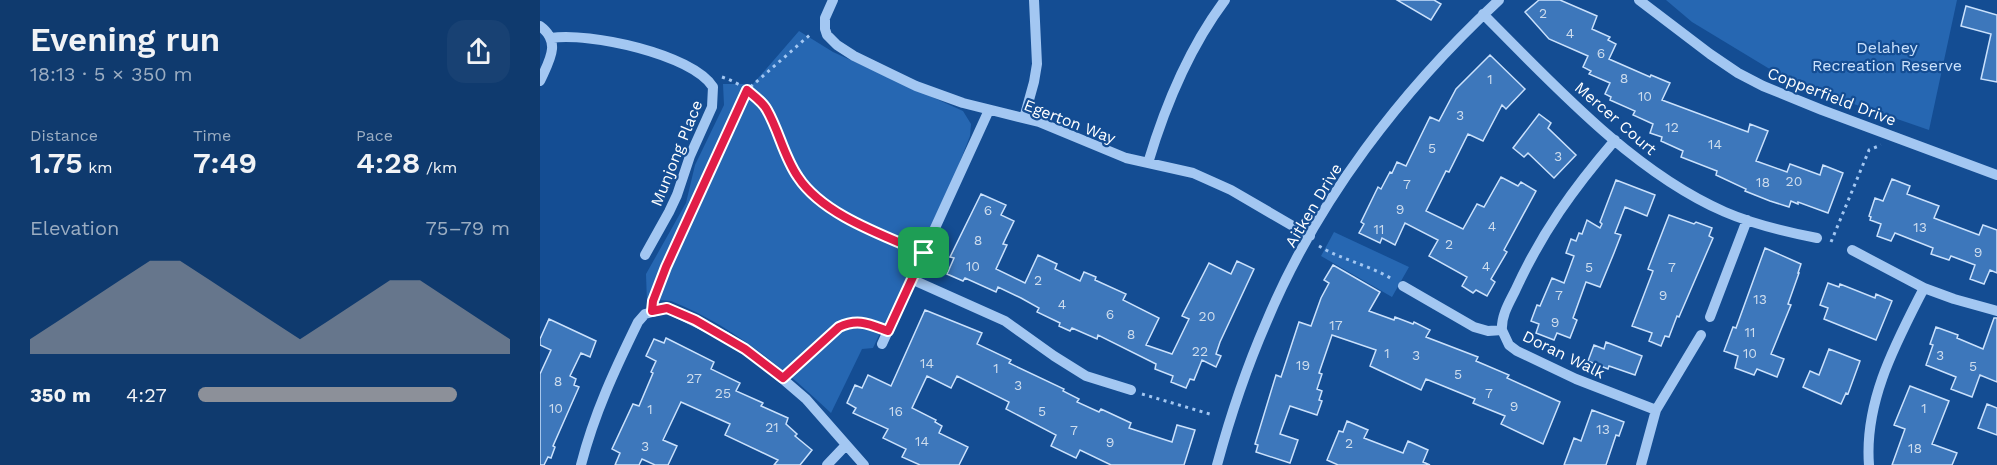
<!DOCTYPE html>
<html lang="en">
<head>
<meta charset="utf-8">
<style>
	:root { --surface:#0f3a6e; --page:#184173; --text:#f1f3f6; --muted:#9badc2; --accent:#8c9099 }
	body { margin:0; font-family:"Work Sans",sans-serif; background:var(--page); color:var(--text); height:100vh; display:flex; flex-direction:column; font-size:22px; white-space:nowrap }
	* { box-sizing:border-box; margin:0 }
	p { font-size:20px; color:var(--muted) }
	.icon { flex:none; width:33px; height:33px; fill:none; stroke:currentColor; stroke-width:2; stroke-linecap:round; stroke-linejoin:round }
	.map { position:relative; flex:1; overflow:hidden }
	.side { display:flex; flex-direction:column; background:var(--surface); width:540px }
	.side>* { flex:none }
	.pin { position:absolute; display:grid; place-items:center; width:51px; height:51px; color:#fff; margin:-26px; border-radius:12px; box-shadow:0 3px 9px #0006 }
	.round { display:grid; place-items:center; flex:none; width:63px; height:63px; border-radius:18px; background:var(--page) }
	.head { display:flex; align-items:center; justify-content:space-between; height:102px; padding:0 30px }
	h1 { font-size:33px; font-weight:600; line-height:45px }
	.figures { display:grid; grid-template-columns:repeat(3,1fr); gap:9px; height:102px; padding:6px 30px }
	.figures div { display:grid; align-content:center }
	.figures b { font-size:30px; font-weight:600 }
	.figures small { font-size:16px; font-weight:400 }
	.figures p { font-size:16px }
	.chart { height:168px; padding:12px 30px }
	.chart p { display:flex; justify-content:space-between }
	.chart svg { width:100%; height:108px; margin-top:6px; fill:var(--accent); opacity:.7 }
	ul { padding:0 30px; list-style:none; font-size:20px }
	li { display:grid; grid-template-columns:96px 72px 1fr; align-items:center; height:45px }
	li i { height:15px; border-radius:8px; background:var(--accent) }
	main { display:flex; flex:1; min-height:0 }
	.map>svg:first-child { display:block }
</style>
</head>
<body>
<main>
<section class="side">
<div class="head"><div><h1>Evening run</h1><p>18:13 · 5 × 350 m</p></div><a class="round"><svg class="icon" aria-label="share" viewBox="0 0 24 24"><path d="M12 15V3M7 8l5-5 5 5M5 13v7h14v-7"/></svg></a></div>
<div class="figures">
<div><p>Distance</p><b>1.75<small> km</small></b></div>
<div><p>Time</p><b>7:49</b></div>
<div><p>Pace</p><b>4:28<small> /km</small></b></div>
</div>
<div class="chart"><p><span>Elevation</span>75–79 m</p>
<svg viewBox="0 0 160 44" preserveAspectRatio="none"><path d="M0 44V38L10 30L20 22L30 14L40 6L50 6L60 14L70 22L80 30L90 38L100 30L110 22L120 14L130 14L140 22L150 30L160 38V44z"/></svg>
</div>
<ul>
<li><b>350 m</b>4:27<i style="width:83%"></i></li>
</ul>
</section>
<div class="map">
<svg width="1457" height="465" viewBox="0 0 1457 465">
	<rect width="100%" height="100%" fill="#144d93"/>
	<path fill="#2667b2" d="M 1126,0 L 1417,0 L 1389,130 L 1253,83 L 1152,22 Z
		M 259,31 L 293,52 L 423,111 L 431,124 L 430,136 L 414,177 L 333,348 L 322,349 L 291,413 C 244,369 192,325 131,301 L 118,300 L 107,303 L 106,274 L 146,203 L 155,165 L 184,105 L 183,84 L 213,84 Z
		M 794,232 L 869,267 L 852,297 L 781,256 Z"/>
	<path fill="#3d77bb" stroke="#cae1fc" stroke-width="1.5" d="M 857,0 L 894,0 L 901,4 L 891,20 Z
		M 999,0 L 1020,0 L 1057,16 L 1052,29 L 1070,37 L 1068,40 L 1076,44 L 1069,59 L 1110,77 L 1111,75 L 1130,83 L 1122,100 L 1208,132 L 1210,124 L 1228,131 L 1216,161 L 1247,172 L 1250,164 L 1280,175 L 1283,165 L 1303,173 L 1288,213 L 1258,202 L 1258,204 L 1251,201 L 1249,207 L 1230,201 L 1205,191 L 1206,189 L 1176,175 L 1177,171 L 1141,157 L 1143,151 L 1121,141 L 1122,137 L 1110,133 L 1113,124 L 1093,115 L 1095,111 L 1070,100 L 1071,97 L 1065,94 L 1070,83 L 1049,74 L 1051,71 L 1043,67 L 1048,56 L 1009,39 L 985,12 Z
		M 1426,6 L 1457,15 L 1457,82 L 1441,79 L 1451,34 L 1421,26 Z
		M 950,55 L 985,89 L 966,109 L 962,105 L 943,141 L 928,134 L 909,172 L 906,171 L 886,211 L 923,229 L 937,204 L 944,207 L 961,177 L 978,186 L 981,182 L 996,191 L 964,250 L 967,252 L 951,279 L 955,282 L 947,296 L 936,290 L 933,293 L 922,286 L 927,277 L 889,256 L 898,240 L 865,223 L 855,245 L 842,238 L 840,243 L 819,233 L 824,224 L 821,222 L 838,187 L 841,189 L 850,172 L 852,173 L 857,162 L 866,166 L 890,117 L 899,121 L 916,89 Z
		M 999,114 L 1011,123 L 1008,128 L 1036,155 L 1014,178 L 988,153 L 984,157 L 973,148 Z
		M 1352,179 L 1370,186 L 1367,194 L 1399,206 L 1394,218 L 1439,235 L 1443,225 L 1457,230 L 1457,273 L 1450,270 L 1444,284 L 1430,279 L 1435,265 L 1411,256 L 1409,260 L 1391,254 L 1393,248 L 1355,233 L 1351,241 L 1337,236 L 1341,224 L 1330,220 L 1331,217 L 1329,216 L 1335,198 L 1343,201 Z
		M 1076,180 L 1115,195 L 1107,216 L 1085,207 L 1075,233 L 1081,235 L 1074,253 L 1060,287 L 1046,282 L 1033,318 L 1037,320 L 1030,338 L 1017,333 L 1014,340 L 996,333 L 999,324 L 991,321 L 997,305 L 1000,306 L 1012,278 L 1024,283 L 1034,256 L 1026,253 L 1031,239 L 1036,241 L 1039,233 L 1042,234 L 1047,220 L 1060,228 L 1062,224 L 1060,222 Z
		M 441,194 L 466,205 L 461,215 L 474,221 L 463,244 L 467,245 L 456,269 L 485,283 L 498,255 L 517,264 L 515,269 L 540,281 L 544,272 L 556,277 L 555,280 L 586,294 L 583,300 L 619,318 L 606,345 L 632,354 L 649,319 L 642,316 L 669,263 L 691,274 L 697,261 L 714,269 L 680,342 L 676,354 L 681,356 L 676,367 L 662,360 L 654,380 L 650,379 L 646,388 L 631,382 L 633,376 L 615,369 L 616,364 L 558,335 L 557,339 L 532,328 L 530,331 L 519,326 L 520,323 L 497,312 L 499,308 L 481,298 L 458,287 L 456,292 L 425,278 L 423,281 L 407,274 L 414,258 L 410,257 Z
		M 1129,215 L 1154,224 L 1156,222 L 1172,228 L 1169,236 L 1173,238 L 1139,317 L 1137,316 L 1129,337 L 1125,336 L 1121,346 L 1109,341 L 1112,333 L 1092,326 L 1113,271 L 1108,269 Z
		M 1225,248 L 1261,264 L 1258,273 L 1259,273 L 1248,304 L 1251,305 L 1231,354 L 1244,359 L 1237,377 L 1217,369 L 1214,375 L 1195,368 L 1198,356 L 1184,351 L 1193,327 L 1196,328 Z
		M 793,265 L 840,292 L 829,311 L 854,320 L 855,317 L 873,324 L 874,322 L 890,330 L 886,337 L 938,357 L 936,361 L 969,375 L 967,378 L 1020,402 L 1003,444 L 961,424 L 965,416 L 933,403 L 935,399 L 886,379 L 881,390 L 830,366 L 836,350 L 792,335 L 779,373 L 782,374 L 777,389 L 782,391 L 779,400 L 782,401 L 777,415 L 750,406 L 740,434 L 758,440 L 750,463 L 716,452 L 718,445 L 715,444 L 736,375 L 741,377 L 759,322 L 771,326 L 781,298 L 789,283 L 784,280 Z
		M 1288,283 L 1299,287 L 1300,284 L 1335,298 L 1336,294 L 1352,301 L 1336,340 L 1284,319 L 1288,308 L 1280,305 Z
		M 385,310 L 442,333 L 437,344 L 471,360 L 469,363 L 524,389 L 523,391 L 539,399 L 537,402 L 559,412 L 561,409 L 591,423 L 589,428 L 632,442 L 637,425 L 655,430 L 644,465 L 571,465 L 540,450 L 536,458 L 511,446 L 516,435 L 466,409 L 469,402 L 417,376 L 411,388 L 387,376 L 372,408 L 396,420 L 395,422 L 402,426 L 399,433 L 428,447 L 419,465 L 380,465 L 362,457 L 366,449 L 343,438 L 348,429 L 313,413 L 316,408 L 307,403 L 315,385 L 322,388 L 328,375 L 351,386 Z
		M 1454,318 L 1457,318 L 1457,382 L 1440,375 L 1432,397 L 1411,389 L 1416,377 L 1386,365 L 1393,345 L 1390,344 L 1396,327 L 1418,335 L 1417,338 L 1443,349 Z
		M 9,319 L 56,341 L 50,357 L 41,353 L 30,376 L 36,379 L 34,385 L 39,387 L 13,446 L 15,447 L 11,458 L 8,457 L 4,465 L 0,465 L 0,374 L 11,350 L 0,345 L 0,339 Z
		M 126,338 L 174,362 L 171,369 L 200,383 L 196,391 L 223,403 L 221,406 L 248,418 L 246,424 L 257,434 L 255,436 L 272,450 L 260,465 L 234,465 L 238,460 L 185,435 L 190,424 L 141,402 L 123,440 L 137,446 L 128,465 L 115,465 L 102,459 L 99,465 L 75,465 L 80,453 L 72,449 L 93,404 L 99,406 L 113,373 L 111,372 L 116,361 L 106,356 L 114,339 L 124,343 Z
		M 1066,342 L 1102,356 L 1095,375 L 1069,366 L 1068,369 L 1048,361 L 1054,345 L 1064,349 Z
		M 1289,349 L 1320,361 L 1308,394 L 1306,393 L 1301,404 L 1263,387 L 1270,371 L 1279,375 Z
		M 1370,386 L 1409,401 L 1392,444 L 1417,453 L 1412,465 L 1352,465 L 1365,429 L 1354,425 Z
		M 1447,404 L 1457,408 L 1457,435 L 1438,428 Z
		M 1052,410 L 1084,422 L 1079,436 L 1076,435 L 1066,465 L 1024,465 L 1034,438 L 1041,441 Z
		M 807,421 L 828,430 L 824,438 L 863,453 L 868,441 L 888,450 L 883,462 L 890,465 L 798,465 L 787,460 L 799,431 L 803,432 Z"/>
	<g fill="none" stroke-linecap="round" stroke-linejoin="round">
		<path stroke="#a3c7f2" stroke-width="3" stroke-dasharray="3 4.5" stroke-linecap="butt" d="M 182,77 C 224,92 231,118 247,155 C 251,163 254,172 259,179 C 286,215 333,231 372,248
			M 1291,242 L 1327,155 L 1329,150 L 1341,145
			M 779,246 C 802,260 829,265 852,279
			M 114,298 L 126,267 L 207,90 L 272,33
			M 251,371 L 299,327 L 317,321 L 336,326
			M 602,394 L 673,415"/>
		<path stroke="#a3c7f2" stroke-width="10" d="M 293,0 L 285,18 L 285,29 L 287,35 L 297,45 L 314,56 L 349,73 L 376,86 L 423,103 L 499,122 L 586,158 L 653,173 L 691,190 L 770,236
			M 1099,0 L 1170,54 L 1198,73 L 1223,86 L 1282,110 L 1457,175
			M 943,14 C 1014,85 1093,172 1185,212 C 1215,225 1246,232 1277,238
			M 0,26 C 22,42 9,61 0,81
			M 11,38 C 49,32 152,54 173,87 L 172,107 L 150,156 L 137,195 L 129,212 L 105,255
			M 484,118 L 494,82 L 497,64 L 494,0
			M 608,163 C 625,106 649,48 685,0
			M 1312,250 L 1384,288 L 1414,299 L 1457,311
			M 371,279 L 465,321 L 514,356 L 546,376 L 591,390
			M 863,286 L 934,327 L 948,331 L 962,330 L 969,345 L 977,351 L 1036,379 L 1116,410
			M 1170,317 L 1207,220
			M 962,330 C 961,316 969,303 975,291 C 1002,232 1033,189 1075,140
			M 342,344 L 449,110
			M 41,465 C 54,414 75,369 98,322 L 105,314 L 127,308 L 186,337 L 223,362 L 266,399 L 324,465
			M 287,465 L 306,445
			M 677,465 C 690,417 706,369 726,323 C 777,200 862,90 959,0
			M 1101,465 L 1116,410 L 1161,335
			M 1329,465 C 1324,401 1356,343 1384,288"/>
	</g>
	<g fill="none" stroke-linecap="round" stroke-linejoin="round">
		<defs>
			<path id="route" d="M 207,90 C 214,96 223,102 227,110 C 239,131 244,157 258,177 C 283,215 343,235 384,253 L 348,331 C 329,324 318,318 299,327 L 243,378 L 205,349 L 155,320 L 127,308 L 112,311 L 113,301 L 126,267 Z"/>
		</defs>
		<use href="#route" stroke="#fff" stroke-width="12"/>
		<use href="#route" stroke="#e11d48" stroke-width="8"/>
	</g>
	<g text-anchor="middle" stroke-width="4.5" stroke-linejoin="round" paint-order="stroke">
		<g font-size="14" fill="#ceddee">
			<text x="1003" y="18">2</text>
			<text x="1030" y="38">4</text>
			<text x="1061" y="58">6</text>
			<text x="1084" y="83">8</text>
			<text x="950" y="84">1</text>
			<text x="1105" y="101">10</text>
			<text x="920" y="120">3</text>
			<text x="1132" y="132">12</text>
			<text x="1175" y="149">14</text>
			<text x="892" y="153">5</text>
			<text x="1018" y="161">3</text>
			<text x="1254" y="186">20</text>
			<text x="1223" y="187">18</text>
			<text x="867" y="189">7</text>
			<text x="860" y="214">9</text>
			<text x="448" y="215">6</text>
			<text x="952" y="231">4</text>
			<text x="1380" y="232">13</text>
			<text x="839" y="234">11</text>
			<text x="438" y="245">8</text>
			<text x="909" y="249">2</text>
			<text x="1438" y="257">9</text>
			<text x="433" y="271">10</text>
			<text x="946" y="271">4</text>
			<text x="1049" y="272">5</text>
			<text x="1132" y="272">7</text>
			<text x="498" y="285">2</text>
			<text x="1019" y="300">7</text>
			<text x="1123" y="300">9</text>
			<text x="1220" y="304">13</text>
			<text x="522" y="309">4</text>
			<text x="570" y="319">6</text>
			<text x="667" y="321">20</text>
			<text x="1015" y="327">9</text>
			<text x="796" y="330">17</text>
			<text x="1210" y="337">11</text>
			<text x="591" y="339">8</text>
			<text x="660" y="356">22</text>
			<text x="847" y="358">1</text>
			<text x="1210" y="358">10</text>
			<text x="876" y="360">3</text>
			<text x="1400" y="360">3</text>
			<text x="387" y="368">14</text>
			<text x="763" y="370">19</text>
			<text x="1433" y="371">5</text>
			<text x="456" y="373">1</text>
			<text x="918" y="379">5</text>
			<text x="154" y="383">27</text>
			<text x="18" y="386">8</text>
			<text x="478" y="390">3</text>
			<text x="183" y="398">25</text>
			<text x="949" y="398">7</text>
			<text x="974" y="411">9</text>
			<text x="16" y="413">10</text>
			<text x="1384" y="413">1</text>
			<text x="110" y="414">1</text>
			<text x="356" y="416">16</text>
			<text x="502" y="416">5</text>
			<text x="232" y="432">21</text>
			<text x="1063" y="434">13</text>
			<text x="534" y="435">7</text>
			<text x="382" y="446">14</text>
			<text x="570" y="447">9</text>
			<text x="809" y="448">2</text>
			<text x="105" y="451">3</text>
			<text x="1375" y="453">18</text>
		</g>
		<g font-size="16" fill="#cae1fc" stroke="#144d93">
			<text x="1347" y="53">Delahey<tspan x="1347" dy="18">Recreation Reserve</tspan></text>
		</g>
		<g font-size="16" fill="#fff" stroke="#144d93">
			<text transform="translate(1292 96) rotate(21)" y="6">Copperfield Drive</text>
			<text transform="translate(1076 118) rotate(41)" y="6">Mercer Court</text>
			<text transform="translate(530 121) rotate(21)" y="6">Egerton Way</text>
			<text transform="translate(136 153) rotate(-68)" y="6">Munjong Place</text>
			<text transform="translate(773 205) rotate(-59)" y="6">Aitken Drive</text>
			<text transform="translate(1024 354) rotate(26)" y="6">Doran Walk</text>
		</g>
	</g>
</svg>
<div class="pin" style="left:384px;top:253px;background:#1e9e55"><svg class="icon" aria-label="arrive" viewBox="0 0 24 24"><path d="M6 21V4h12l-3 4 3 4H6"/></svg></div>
</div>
</main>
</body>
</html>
